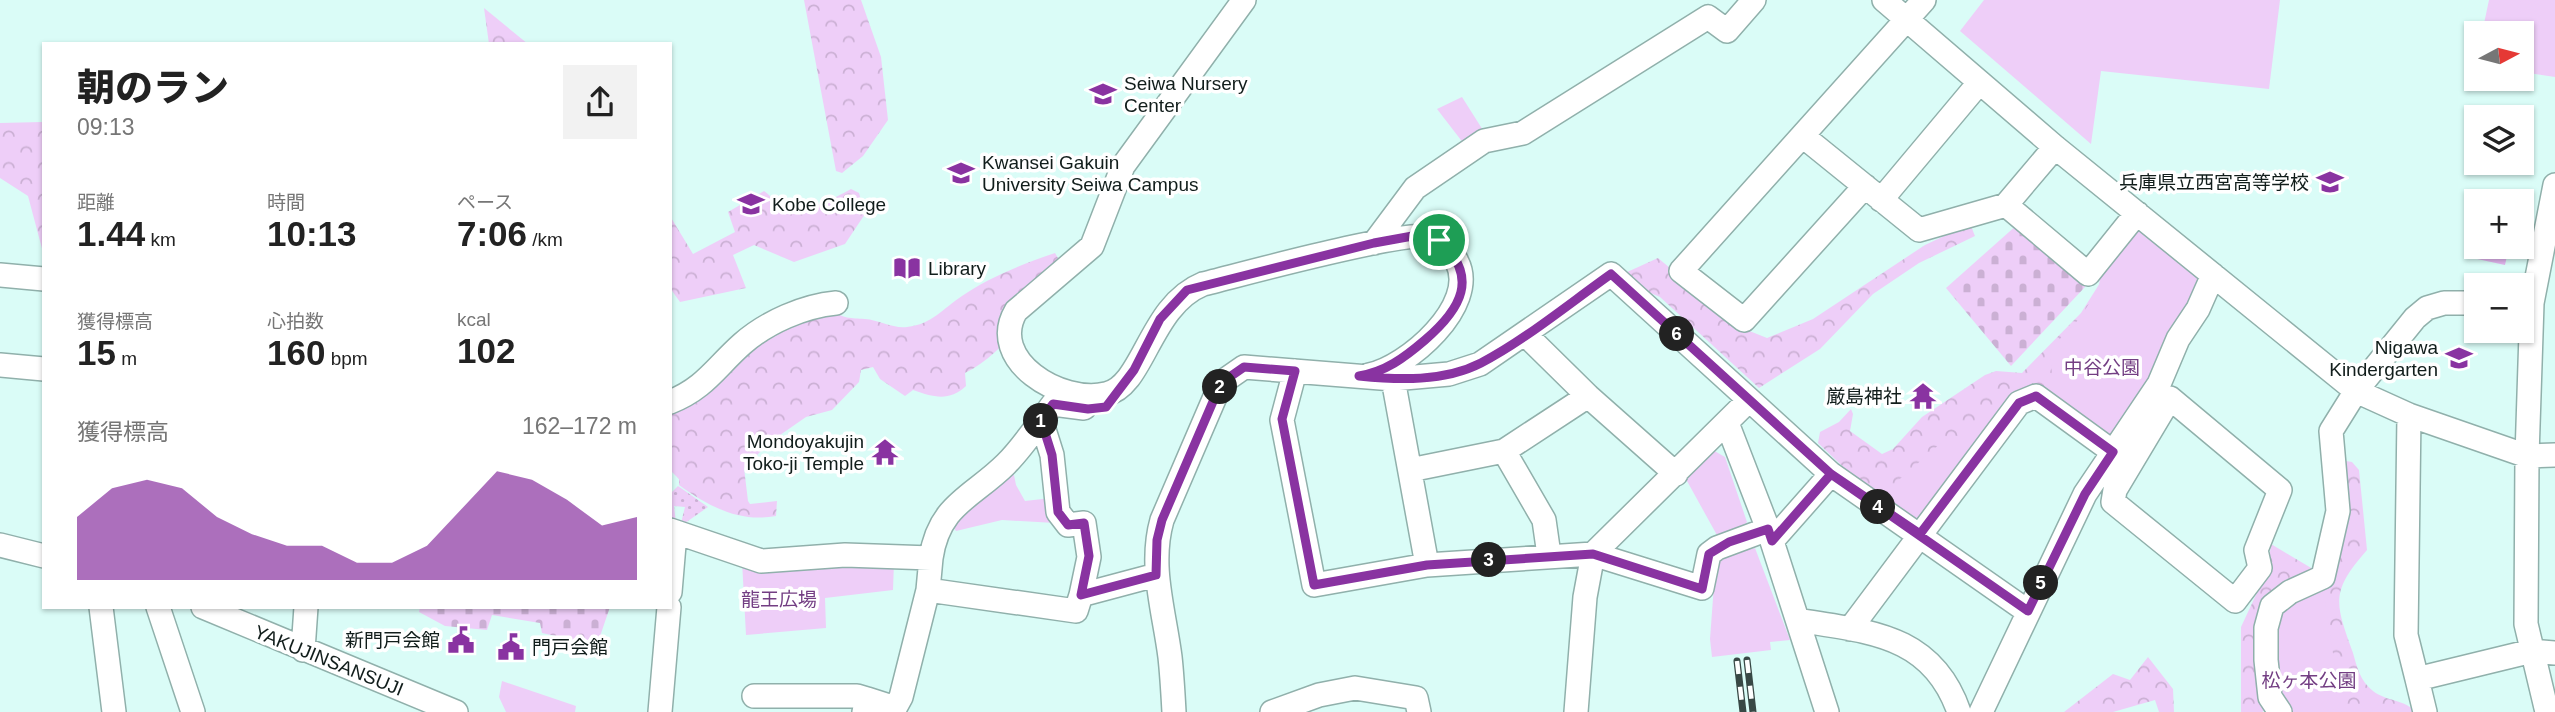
<!DOCTYPE html>
<html lang="ja">
<head>
<meta charset="utf-8">
<style>
	:root { --surface:#fff; --page:#f2f2f2; --text:#222; --muted:#767676; --accent:#8933a1 }
	body { margin:0; font-family:Arial,"Noto Sans JP",sans-serif; background:var(--page); color:var(--text); height:100vh; display:flex; flex-direction:column; font-size:26px; white-space:nowrap }
	* { box-sizing:border-box; margin:0 }
	p { font-size:23px; color:var(--muted) }
	.icon { flex:none; width:38px; height:38px; fill:none; stroke:currentColor; stroke-width:2; stroke-linecap:round; stroke-linejoin:round }
	.map { position:relative; flex:1; overflow:hidden }
	.panel { position:absolute; left:42px; top:42px; width:630px; height:567px; display:flex; flex-direction:column; background:var(--surface); border-radius:0px; box-shadow:0 2px 5px #0004 }
	.panel>* { flex:none }
	.needle { width:46px; rotate:83deg }
	.controls { position:absolute; left:2464px; top:21px; display:grid; gap:14px }
	.controls a { display:grid; place-items:center; width:70px; height:70px; border-radius:0px; background:var(--surface); box-shadow:0 2px 5px #0004; font-size:35px }
	.pin { position:absolute; display:grid; place-items:center; width:60px; height:60px; color:#fff; margin:-30px; border:4px solid #fff; border-radius:50%; box-shadow:0 2px 7px #0007 }
	.km { position:absolute; width:35px; height:35px; margin:-18px; border-radius:50%; background:#222; color:#fff; font-size:19px; line-height:35px; text-align:center }
	.round { display:grid; place-items:center; flex:none; width:74px; height:74px; border-radius:0px; background:var(--page) }
	.summary { display:flex; align-items:center; justify-content:space-between; height:119px; padding:0 35px }
	h1 { font-size:38px; font-weight:800; line-height:52px }
	.metrics { display:grid; grid-template-columns:repeat(3,1fr); gap:10px; height:119px; padding:7px 35px }
	.metrics div { display:grid; align-content:center }
	.metrics b { font-size:35px; font-weight:800 }
	.metrics small { font-size:19px; font-weight:400 }
	.metrics p { font-size:19px }
	.chart { height:196px; padding:14px 35px }
	.chart p { display:flex; justify-content:space-between }
	.chart svg { width:100%; height:126px; margin-top:7px; fill:var(--accent); opacity:.7 }
	.map>svg:first-child { display:block }
</style>
</head>
<body>
<div class="map">
<svg width="2555" height="712" viewBox="0 0 2555 712">
	<defs>
		<pattern id="grass-dots" width="8" height="8" patternUnits="userSpaceOnUse" patternTransform="scale(1.75)"><rect width="8" height="8" fill="#eecef8"/><path d="M2 2h.1M6 6h.1" fill="none" stroke="#cbb0d4" stroke-width="1.8" stroke-linecap="round"/></pattern>
		<pattern id="forest-crowns" width="20" height="18" patternUnits="userSpaceOnUse" patternTransform="scale(1.75)"><rect width="20" height="18" fill="#eecef8"/><path d="M2 6a3 3 0 1 1 6 0M12 15a3 3 0 1 1 6 0" fill="none" stroke="#cbb0d4"/></pattern>
		<pattern id="cemetery-stones" width="16" height="16" patternUnits="userSpaceOnUse" patternTransform="scale(1.75)"><rect width="16" height="16" fill="#eecef8"/><path d="M2 7V4a2 2 0 0 1 4 0v3zM10 15v-3a2 2 0 0 1 4 0v3z" fill="#cbb0d4"/></pattern>
		<pattern id="water-ripples" width="26" height="14" patternUnits="userSpaceOnUse" patternTransform="scale(1.75)"><rect width="26" height="14" fill="#e2b6ef"/><path d="M2 4q2-2 4 0t4 0M15 11q2-2 4 0t4 0" fill="none" stroke="#c19ccc"/></pattern>
	</defs>
	<rect width="100%" height="100%" fill="#dafcf7"/>
	<path fill="url(#grass-dots)" d="M 678,486 L 708,507 L 685,523 L 681,523 L 685,507 L 674,506 L 676,523 L 670,522 L 670,494 Z"/>
	<path fill="url(#forest-crowns)" d="M 804,0 L 861,0 L 881,57 L 888,120 L 863,156 L 842,173 L 836,171 Z
		M 484,8 L 528,44 L 489,44 Z
		M 42,122 L 44,125 L 44,256 L 28,196 L 0,178 L 0,123 Z
		M 851,189 L 859,193 L 865,214 L 845,244 L 794,262 L 754,245 L 733,255 L 746,288 L 680,302 L 670,288 L 670,216 L 693,254 L 735,232 L 728,212 L 764,191 C 771,196 779,206 787,207 C 809,212 833,199 851,189 Z
		M 1970,224 L 1975,236 L 1919,263 L 1873,294 L 1820,349 L 1759,388 L 1660,297 L 1641,289 L 1625,273 L 1658,258 L 1742,328 L 1767,338 L 1813,319 L 1925,245 Z
		M 2134,229 L 2068,384 L 1981,440 L 1877,499 L 1818,443 L 1820,432 L 1839,422 L 1851,409 L 1853,414 L 1850,431 L 1882,454 L 1893,449 L 1922,417 L 1985,375 L 1996,371 L 2022,373 L 2081,313 Z
		M 1055,253 L 1061,263 C 1033,303 1010,351 965,373 L 966,386 C 949,402 933,397 913,390 L 905,396 L 880,379 L 873,367 L 861,370 L 859,382 L 832,410 L 806,417 L 770,442 L 744,468 L 748,501 L 750,504 L 777,501 L 776,516 C 739,523 708,506 679,485 L 679,479 L 670,470 L 670,409 L 746,346 L 831,310 C 844,319 850,318 865,319 C 879,320 894,329 907,327 C 933,324 942,309 962,296 C 988,278 1025,263 1055,253 Z
		M 2340,460 L 2352,462 L 2359,470 L 2367,550 C 2330,592 2335,603 2353,653 C 2357,667 2360,681 2373,691 C 2385,701 2407,700 2415,712 L 2293,712 L 2278,700 L 2262,712 L 2241,712 L 2241,627 L 2268,569 L 2271,544 L 2323,575 L 2338,567 Z
		M 2148,657 L 2173,689 L 2174,712 L 2159,712 L 2155,700 L 2113,712 L 2064,712 L 2113,674 L 2130,680 Z"/>
	<path fill="url(#cemetery-stones)" d="M 2018,224 L 2086,278 L 2085,287 L 2011,366 L 1946,288 Z
		M 420,607 L 610,607 L 597,645 L 542,633 L 540,623 L 492,615 L 487,630 L 445,626 L 419,612 Z"/>
	<path fill="#eecef8" d="M 1984,0 L 2280,0 L 2269,89 L 2101,71 L 2091,144 L 1960,31 Z
		M 2489,0 L 2555,0 L 2555,77 L 2522,72 L 2522,33 L 2482,33 Z
		M 1462,97 L 1486,135 L 1464,144 L 1437,109 Z
		M 2139,226 L 2197,272 L 2198,280 L 2153,381 L 2114,438 L 2106,439 L 2042,390 L 2052,376 L 2050,349 L 2080,318 L 2098,289 L 2104,261 Z
		M 1950,435 L 1981,440 L 1919,520 L 1908,521 L 1877,499 Z
		M 1711,449 L 1725,457 L 1747,522 L 1740,530 L 1718,537 L 1687,481 L 1688,471 Z
		M 1013,470 L 1016,485 L 1025,501 L 1051,498 L 1055,523 L 1002,520 L 956,531 L 950,522 Z
		M 1755,548 L 1790,640 L 1770,642 L 1771,650 L 1712,657 L 1710,639 L 1716,558 Z
		M 742,561 L 894,562 L 893,590 L 825,598 L 826,628 L 746,635 Z
		M 2323,588 L 2342,712 L 2299,712 L 2289,707 L 2281,689 L 2277,638 L 2286,607 Z
		M 502,681 L 576,706 L 575,712 L 506,712 L 499,697 Z"/>
	<path fill="url(#water-ripples)" d="M 2476,220 L 2476,247 L 2509,247 L 2505,265 L 2468,257 Z"/>
	<g fill="none" stroke-linecap="round" stroke-linejoin="round">
		<defs>
			<path id="minor" d="M 1244,0 L 1123,166 L 1092,246 L 1016,311 C 987,360 1061,405 1106,394 C 1144,386 1149,306 1203,284 C 1240,275 1406,229 1432,237 C 1443,240 1452,251 1457,262 C 1479,305 1407,368 1369,375
				M 1884,0 L 2055,147 L 2356,391 L 2409,415 L 2527,456 L 2555,455
				M 1804,137 L 1919,230 L 2006,205 L 2088,274 L 2137,213
				M 1865,186 L 1744,320 L 1681,271 L 1924,0
				M 1881,200 L 1979,83
				M 2006,205 L 2055,147
				M 1374,243 L 1415,188 L 1484,141 L 1523,133 L 1708,17 L 1727,31 L 1754,0
				M 0,275 L 44,279
				M 1525,334 L 1588,396 L 1676,474
				M 0,365 L 44,369
				M 1295,371 L 1282,420 L 1314,585 L 1427,565 L 1593,554 L 1702,588 L 1709,554 L 1717,548 L 1768,529
				M 1393,379 L 1427,565
				M 2170,398 L 2280,490 L 2256,550 L 2260,568 L 2235,601 L 2113,502 L 2115,490 Z
				M 670,402 C 705,388 715,368 742,344 C 767,322 804,306 836,303
				M 2409,415 L 2406,635 L 2417,679 L 2532,651 L 2555,653
				M 1041,420 L 1052,455 L 1058,512 L 1068,525 L 1084,523 L 1089,557 L 1081,595
				M 1727,423 L 1768,529 L 1827,712
				M 1504,451 L 1544,520 L 1549,555
				M 1410,470 L 1504,451 L 1588,396
				M 670,530 L 761,561 L 845,555 L 931,558 L 928,590 L 901,697 L 895,708 L 867,699 L 864,712
				M 1772,541 L 1831,474
				M 0,545 L 44,556
				M 931,558 C 939,504 973,497 1006,464 C 1024,446 1038,424 1053,404 L 1084,408
				M 928,590 L 1076,611 L 1081,595 L 1156,575
				M 670,592 L 675,533
				M 101,607 L 114,712
				M 158,607 L 193,712
				M 203,607 L 456,712
				M 1798,620 C 1869,632 1932,634 1959,712
				M 1850,629 L 2019,403 L 2036,396 L 2113,452
				M 303,650 L 306,607
				M 2417,679 L 2425,712
				M 754,696 L 857,696 L 867,699
				M 660,712 L 669,607
				M 1174,712 C 1173,694 1172,675 1170,657 C 1164,610 1149,566 1162,520 L 1221,383 L 1244,367 L 1393,379 L 1449,374 L 1480,364 L 1611,274 L 1831,474 L 2027,611
				M 1272,712 L 1319,695 L 1355,688 L 1416,698 L 1419,712
				M 1576,712 L 1585,597 L 1593,554 L 1749,400
				M 1981,712 L 2085,494 L 2159,384 L 2178,339 L 2198,309 L 2213,275
				M 2280,712 L 2270,697 L 2266,660 L 2266,628 L 2272,606 L 2290,592 L 2323,577 L 2338,511 L 2331,431 L 2356,391 L 2415,318 L 2427,308 L 2444,303 L 2476,303
				M 2547,712 L 2526,624 L 2527,456 L 2532,303 L 2555,185"/>
		</defs>
		<use href="#minor" stroke="#90b0ab" stroke-width="26"/>
		<use href="#minor" stroke="#fff" stroke-width="23"/>
		<defs>
			<path id="rail" d="M 1747,660 L 1753,712
				M 1737,661 L 1743,712"/>
		</defs>
		<use href="#rail" stroke="#384845" stroke-width="7"/>
		<use href="#rail" stroke="#fff" stroke-width="4.5" stroke-dasharray="13" stroke-linecap="butt"/>
	</g>
	<g fill="none" stroke-linecap="round" stroke-linejoin="round">
		<defs>
			<path id="route" d="M 1439,240 L 1418,235 L 1374,243 L 1187,290 L 1160,319 L 1134,370 L 1106,407 L 1088,409 L 1053,404 L 1041,420 L 1052,455 L 1058,512 L 1068,525 L 1084,523 L 1089,556 L 1081,595 L 1156,575 L 1157,540 L 1162,520 L 1221,383 L 1244,367 L 1295,371 L 1282,419 L 1314,585 L 1427,565 L 1593,554 L 1702,589 L 1709,554 L 1729,542 L 1768,529 L 1772,541 L 1831,474 L 1920,534 L 2019,403 L 2036,396 L 2113,452 L 2085,494 L 2028,611 L 1831,474 L 1611,274 C 1570,303 1525,340 1481,363 C 1444,382 1398,380 1359,376 C 1385,372 1404,358 1425,340 C 1461,309 1480,277 1439,240"/>
		</defs>
		<use href="#route" stroke="#fff" stroke-width="14"/>
		<use href="#route" stroke="#8933a1" stroke-width="9"/>
	</g>
	<defs>
		<symbol id="school-bare" viewBox="-9 -9 18 18"><path d="M0-5L7-2L0 1L-7-2ZM-4 1L0 2.5L4 1V4Q0 6-4 4Z" fill="#8933a1" stroke="#fff" stroke-width="2.5" paint-order="stroke"/></symbol>
		<symbol id="university-bare" viewBox="-9 -9 18 18"><path d="M0-5L7-2L0 1L-7-2ZM-4 1L0 2.5L4 1V4Q0 6-4 4Z" fill="#8933a1" stroke="#fff" stroke-width="2.5" paint-order="stroke"/></symbol>
		<symbol id="library-bare" viewBox="-9 -9 18 18"><path d="M-6-4Q-3-5.5-.7-3.5V5Q-3 3-6 4ZM6-4Q3-5.5 .7-3.5V5Q3 3 6 4Z" fill="#8933a1" stroke="#fff" stroke-width="2.5" paint-order="stroke"/></symbol>
		<symbol id="temple-bare" viewBox="-9 -9 18 18"><path d="M0-6L5-2H3V0L6.5 2.5H4V6H1.5V3h-3V6H-4V2.5H-6.5L-3 0V-2H-5Z" fill="#8933a1" stroke="#fff" stroke-width="2.5" paint-order="stroke"/></symbol>
		<symbol id="civic-bare" viewBox="-9 -9 18 18"><path d="M-.6-6.5H3V-4.5H.6V-3L4-1V1h2V6H-6V1h2V-1L-.6-3ZM-1.2 2.5V6h2.4V2.5Z" fill="#8933a1" stroke="#fff" stroke-width="2.5" paint-order="stroke"/></symbol>
	</defs>
	<g fill-rule="evenodd">
		<use href="#school-bare" x="1084" y="75" width="38" height="38"/>
		<use href="#university-bare" x="942" y="154" width="38" height="38"/>
		<use href="#school-bare" x="2311" y="163" width="38" height="38"/>
		<use href="#university-bare" x="732" y="185" width="38" height="38"/>
		<use href="#library-bare" x="888" y="249" width="38" height="38"/>
		<use href="#school-bare" x="2440" y="339" width="38" height="38"/>
		<use href="#temple-bare" x="1904" y="377" width="38" height="38"/>
		<use href="#temple-bare" x="866" y="433" width="38" height="38"/>
		<use href="#civic-bare" x="442" y="621" width="38" height="38"/>
		<use href="#civic-bare" x="492" y="628" width="38" height="38"/>
	</g>
	<g text-anchor="middle" stroke-width="7" stroke-linejoin="round" paint-order="stroke">
		<g font-size="19" fill="#111d1b" stroke="#fff" text-anchor="start">
			<text x="1124" y="90">Seiwa Nursery<tspan x="1124" dy="22">Center</tspan></text>
			<text x="982" y="169">Kwansei Gakuin<tspan x="982" dy="22">University Seiwa Campus</tspan></text>
			<text x="2309" y="189" text-anchor="end">兵庫県立西宮高等学校</text>
			<text x="772" y="211">Kobe College</text>
			<text x="928" y="275">Library</text>
			<text x="2438" y="354" text-anchor="end">Nigawa<tspan x="2438" dy="22">Kindergarten</tspan></text>
			<text x="1902" y="403" text-anchor="end">厳島神社</text>
			<text x="864" y="448" text-anchor="end">Mondoyakujin<tspan x="864" dy="22">Toko-ji Temple</tspan></text>
			<text x="440" y="647" text-anchor="end">新門戸会館</text>
			<text x="532" y="654">門戸会館</text>
		</g>
		<g font-size="19" fill="#733e83" stroke="#fff">
			<text x="2102" y="374">中谷公園</text>
			<text x="779" y="606">龍王広場</text>
			<text x="2309" y="687">松ヶ本公園</text>
		</g>
		<g font-size="19" fill="#111d1b" stroke="#fff">
			<text transform="translate(329 660) rotate(22)" y="7">YAKUJINSANSUJI</text>
		</g>
	</g>
</svg>
<div class="controls">
<a><svg class="needle" viewBox="-14 -14 28 28"><path d="M0-13l5 13h-10z" fill="#e53935"/><path d="M0 13l5-13h-10z" fill="#767676"/></svg></a>
<a><svg class="icon" aria-label="layers" viewBox="0 0 24 24"><path d="M12 4l9 5-9 5-9-5zM3 14l9 5 9-5"/></svg></a>
<a>+</a>
<a>−</a>
</div>
<div class="pin" style="left:1439px;top:240px;background:#1e9e55"><svg class="icon" aria-label="arrive" viewBox="0 0 24 24"><path d="M6 21V4h12l-3 4 3 4H6"/></svg></div>
<b class="km" style="left:1041px;top:421px">1</b>
<b class="km" style="left:1220px;top:387px">2</b>
<b class="km" style="left:1489px;top:560px">3</b>
<b class="km" style="left:1878px;top:507px">4</b>
<b class="km" style="left:2041px;top:583px">5</b>
<b class="km" style="left:1677px;top:334px">6</b>
<section class="panel">
<div class="summary"><div><h1>朝のラン</h1><p>09:13</p></div><a class="round"><svg class="icon" aria-label="share" viewBox="0 0 24 24"><path d="M12 15V3M7 8l5-5 5 5M5 13v7h14v-7"/></svg></a></div>
<div class="metrics">
<div><p>距離</p><b>1.44<small> km</small></b></div>
<div><p>時間</p><b>10:13</b></div>
<div><p>ペース</p><b>7:06<small> /km</small></b></div>
</div>
<div class="metrics">
<div><p>獲得標高</p><b>15<small> m</small></b></div>
<div><p>心拍数</p><b>160<small> bpm</small></b></div>
<div><p>kcal</p><b>102</b></div>
</div>
<div class="chart"><p><span>獲得標高</span>162–172 m</p>
<svg viewBox="0 0 160 44" preserveAspectRatio="none"><path d="M0 44V22L10 12L20 9L30 12L40 22L50 28L60 32L70 32L80 38L90 38L100 32L110 19L120 6L130 9L140 16L150 25L160 22V44z"/></svg>
</div>
</section>
</div>
</body>
</html>
